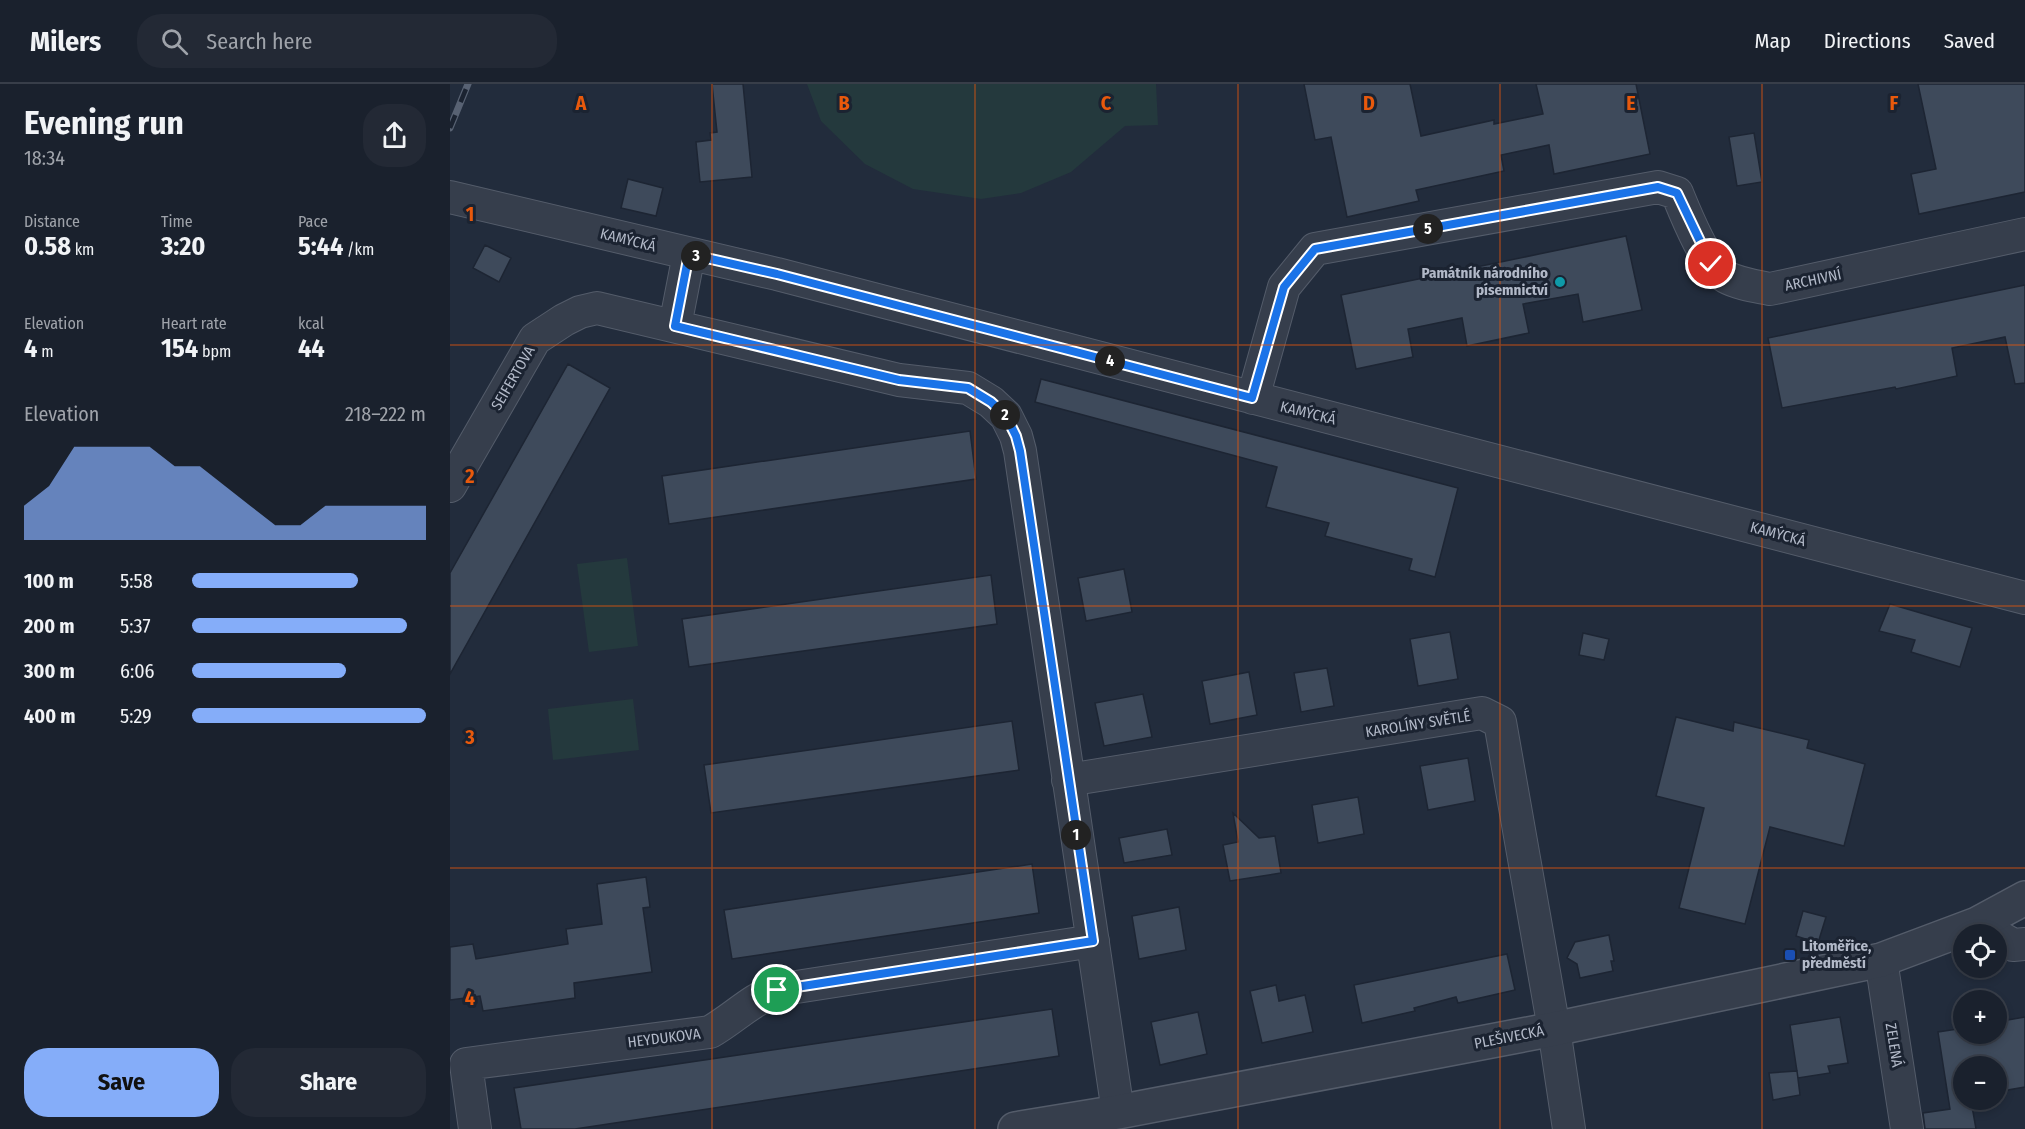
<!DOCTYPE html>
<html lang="en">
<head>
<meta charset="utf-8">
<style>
	:root { --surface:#1a212d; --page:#232935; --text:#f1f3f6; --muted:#9fa3aa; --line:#383e49; --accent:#85adf9 }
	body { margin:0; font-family:"Fira Sans Condensed",sans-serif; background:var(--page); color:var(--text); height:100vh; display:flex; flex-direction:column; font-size:22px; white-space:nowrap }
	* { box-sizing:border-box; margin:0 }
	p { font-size:20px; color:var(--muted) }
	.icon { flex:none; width:33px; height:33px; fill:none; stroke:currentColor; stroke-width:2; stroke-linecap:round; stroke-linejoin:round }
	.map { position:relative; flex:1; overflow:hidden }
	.side { display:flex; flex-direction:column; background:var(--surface); width:450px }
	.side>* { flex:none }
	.tools { position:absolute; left:1503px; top:840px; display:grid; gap:12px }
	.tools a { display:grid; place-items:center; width:54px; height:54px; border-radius:50%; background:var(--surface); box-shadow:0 3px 9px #0003,0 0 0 2px var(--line); font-size:30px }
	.pin { position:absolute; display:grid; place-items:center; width:51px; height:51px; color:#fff; margin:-26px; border:3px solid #fff; border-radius:50%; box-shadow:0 2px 6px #0007 }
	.km { position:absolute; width:30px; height:30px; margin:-15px; border-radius:50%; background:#222; color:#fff; font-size:16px; line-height:30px; text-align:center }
	.round { display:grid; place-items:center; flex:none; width:63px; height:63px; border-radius:24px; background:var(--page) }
	.summary { display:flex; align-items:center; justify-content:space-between; height:102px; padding:0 24px }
	h1 { font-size:33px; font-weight:700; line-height:45px }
	.metrics { display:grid; grid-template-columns:repeat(3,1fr); gap:9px; height:102px; padding:6px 24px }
	.metrics div { display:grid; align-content:center }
	.metrics b { font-size:26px; font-weight:700 }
	.metrics small { font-size:16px; font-weight:400 }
	.metrics p { font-size:16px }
	.chart { height:168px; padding:12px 24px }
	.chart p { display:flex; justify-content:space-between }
	.chart svg { width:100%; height:108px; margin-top:6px; fill:var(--accent); opacity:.7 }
	.button { display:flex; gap:12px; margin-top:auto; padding:12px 24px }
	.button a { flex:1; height:69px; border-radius:24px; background:var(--accent); color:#111; font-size:24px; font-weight:700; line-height:69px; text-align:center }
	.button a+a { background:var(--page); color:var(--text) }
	ul { padding:0 24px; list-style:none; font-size:20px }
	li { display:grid; grid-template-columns:96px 72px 1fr; align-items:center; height:45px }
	li i { height:15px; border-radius:8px; background:var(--accent) }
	header { display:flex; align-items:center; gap:36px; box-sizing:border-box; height:84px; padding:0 30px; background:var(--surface); border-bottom:2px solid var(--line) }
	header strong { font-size:28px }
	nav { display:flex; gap:33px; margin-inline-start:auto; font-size:21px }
	.search { width:420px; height:54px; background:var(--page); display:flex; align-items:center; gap:15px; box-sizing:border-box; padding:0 21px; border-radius:24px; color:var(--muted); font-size:22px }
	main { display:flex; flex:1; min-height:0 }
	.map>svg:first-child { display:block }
</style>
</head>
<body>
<header>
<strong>Milers</strong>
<div class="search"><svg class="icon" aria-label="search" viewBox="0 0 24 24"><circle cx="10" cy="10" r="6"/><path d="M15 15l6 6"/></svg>Search here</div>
<nav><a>Map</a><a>Directions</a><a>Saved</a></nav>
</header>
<main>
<section class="side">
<div class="summary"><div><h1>Evening run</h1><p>18:34</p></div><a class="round"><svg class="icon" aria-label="share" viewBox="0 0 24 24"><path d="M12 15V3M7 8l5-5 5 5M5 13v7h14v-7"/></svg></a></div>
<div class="metrics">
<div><p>Distance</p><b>0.58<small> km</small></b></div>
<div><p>Time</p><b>3:20</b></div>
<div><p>Pace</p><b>5:44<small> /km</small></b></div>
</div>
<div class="metrics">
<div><p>Elevation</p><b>4<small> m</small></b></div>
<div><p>Heart rate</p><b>154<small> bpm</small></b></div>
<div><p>kcal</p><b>44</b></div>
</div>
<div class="chart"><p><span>Elevation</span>218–222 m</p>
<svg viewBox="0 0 160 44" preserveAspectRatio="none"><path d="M0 44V30L10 22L20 6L30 6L40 6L50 6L60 14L70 14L80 22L90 30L100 38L110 38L120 30L130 30L140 30L150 30L160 30V44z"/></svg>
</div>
<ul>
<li><b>100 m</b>5:58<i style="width:71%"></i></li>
<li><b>200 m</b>5:37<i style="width:92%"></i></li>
<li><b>300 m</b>6:06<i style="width:66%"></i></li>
<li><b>400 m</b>5:29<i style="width:100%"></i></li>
</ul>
<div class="button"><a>Save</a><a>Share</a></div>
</section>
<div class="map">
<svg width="1575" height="1045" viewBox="0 0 1575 1045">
	<rect width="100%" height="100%" fill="#222c3c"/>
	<path fill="#24393d" d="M 357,0 L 706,0 L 708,41 L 675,42 L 621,88 L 571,109 L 531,115 L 463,105 L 415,80 L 371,37 Z
		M 177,474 L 188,562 L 139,568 L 127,480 Z
		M 183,615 L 189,666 L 103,676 L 98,625 Z"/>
	<path fill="#3e4a5b" stroke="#1d2533" stroke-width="1.5" d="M 262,0 L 293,0 L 302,93 L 250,98 L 246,58 L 261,56 L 260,49 L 267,48 Z
		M 854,0 L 960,0 L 971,52 L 1044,36 L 1044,40 L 1093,30 L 1086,0 L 1186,0 L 1200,70 L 1104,90 L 1099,61 L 1051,71 L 1054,87 L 966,106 L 969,117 L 897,133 L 881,53 L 865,56 Z
		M 1468,0 L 1575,0 L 1575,108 L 1469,130 L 1461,90 L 1486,85 Z
		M 1304,49 L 1312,98 L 1287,102 L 1279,53 Z
		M 178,95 L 213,104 L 206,132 L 171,124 Z
		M 1176,152 L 1192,226 L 1133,238 L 1128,210 L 1073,220 L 1079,249 L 1017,262 L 1012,234 L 958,245 L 963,273 L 906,285 L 891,211 Z
		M 35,161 L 61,174 L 49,198 L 23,184 Z
		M 1575,201 L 1575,299 L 1565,300 L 1555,253 L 1502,264 L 1507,292 L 1446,305 L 1445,303 L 1332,324 L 1318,254 Z
		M 118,280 L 160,304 L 0,590 L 0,489 Z
		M 591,295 L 1008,404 L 985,493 L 959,486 L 962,475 L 875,452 L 879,439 L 816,423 L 827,383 L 585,318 Z
		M 520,347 L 526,395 L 219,440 L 212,392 Z
		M 674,485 L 682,528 L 636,537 L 628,494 Z
		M 541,491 L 547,540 L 239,583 L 232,535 Z
		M 1440,520 L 1522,544 L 1510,583 L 1461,568 L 1465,556 L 1429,547 Z
		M 1000,548 L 1008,595 L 968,602 L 960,555 Z
		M 1133,549 L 1159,555 L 1154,576 L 1129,571 Z
		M 877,584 L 884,622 L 851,628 L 844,589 Z
		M 799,588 L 807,631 L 760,640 L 752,597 Z
		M 693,610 L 702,653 L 654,662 L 645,619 Z
		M 1226,633 L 1283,647 L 1284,638 L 1359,656 L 1357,664 L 1415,680 L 1394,762 L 1320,743 L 1295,840 L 1229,824 L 1254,724 L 1206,712 Z
		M 562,637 L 569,686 L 261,729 L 254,681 Z
		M 1018,674 L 1025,717 L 978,726 L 970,682 Z
		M 908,713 L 914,750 L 868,759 L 862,721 Z
		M 783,729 L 809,754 L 825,752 L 831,789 L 780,797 L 773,761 L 788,758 Z
		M 717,745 L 722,771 L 674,779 L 669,754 Z
		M 582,780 L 589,829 L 282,875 L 274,826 Z
		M 196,793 L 200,823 L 193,824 L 202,888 L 124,899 L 125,914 L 33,927 L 30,912 L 0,916 L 0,863 L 23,860 L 26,875 L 118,860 L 116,845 L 152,840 L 147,800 Z
		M 729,823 L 736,866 L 689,875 L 682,832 Z
		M 1353,827 L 1376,833 L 1368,859 L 1346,852 Z
		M 1159,851 L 1164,877 L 1161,877 L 1163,887 L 1130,894 L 1127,880 L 1117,874 L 1125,858 Z
		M 1057,870 L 1065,906 L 1008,919 L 1006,913 L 964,924 L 965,927 L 912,939 L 904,901 Z
		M 826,901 L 829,917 L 855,911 L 863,948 L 812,959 L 800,907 Z
		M 602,925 L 609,972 L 125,1045 L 71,1045 L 64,1004 Z
		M 748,928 L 757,970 L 710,981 L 701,938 Z
		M 1390,933 L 1398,979 L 1378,982 L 1380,989 L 1348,994 L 1340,941 Z
		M 1575,933 L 1575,1003 L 1546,1008 L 1546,982 L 1514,982 L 1514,1016 L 1526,1016 L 1527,1021 L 1522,1022 L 1526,1045 L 1475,1045 L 1473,1029 L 1500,1025 L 1488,948 L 1514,944 L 1514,950 L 1546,950 L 1546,938 Z
		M 1347,987 L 1350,1011 L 1323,1016 L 1319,989 Z"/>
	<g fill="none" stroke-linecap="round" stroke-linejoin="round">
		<defs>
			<path id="minor" d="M 0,113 L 327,190 L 1575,514
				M 225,242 L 239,170
				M 803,314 L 834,203 L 865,165 L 1208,103 L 1227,109 C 1236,131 1256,182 1276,193 C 1289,200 1305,202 1320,205 L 1575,150
				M 0,402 L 85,255 L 114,236 L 130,228 L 147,224 L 449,296 L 518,304 L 541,318 L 556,332 L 566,352 L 570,367 L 668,1028
				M 618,696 L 1032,629 L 1050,638 L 1104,945 L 1119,1045
				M 1546,851 L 1563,861 L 1575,860
				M 1431,876 L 1457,1045
				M 25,1045 L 16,980 L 260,948 C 283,935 302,915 327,906 L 643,857"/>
			<path id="tertiary" d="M 565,1045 L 668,1028 L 1104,945 L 1431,876 L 1527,840 L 1575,814"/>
		</defs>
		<use href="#minor" stroke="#545c6a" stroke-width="34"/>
		<use href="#tertiary" stroke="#545c6a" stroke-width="36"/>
		<use href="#minor" stroke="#363e4c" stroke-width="32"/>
		<use href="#tertiary" stroke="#363e4c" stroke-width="33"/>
		<defs>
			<path id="rail" d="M 0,44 L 18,0"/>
		</defs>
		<use href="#rail" stroke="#586273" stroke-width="7"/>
		<use href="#rail" stroke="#1b2331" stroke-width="4.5" stroke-dasharray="14" stroke-linecap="butt"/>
	</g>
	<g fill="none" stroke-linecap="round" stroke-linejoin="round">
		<defs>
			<path id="route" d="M 327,906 L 643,857 L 570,367 L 566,352 L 556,332 L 541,318 L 518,304 L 449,296 L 225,242 L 239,170 L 327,190 L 802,314 L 834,203 L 865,165 L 1208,103 L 1227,109 L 1261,180"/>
		</defs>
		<use href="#route" stroke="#fff" stroke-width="12"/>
		<use href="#route" stroke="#1a73e8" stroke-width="8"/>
	</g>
	<path fill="none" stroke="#e8590c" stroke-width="1.5" stroke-opacity="0.55" d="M 262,0 L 262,1045M 525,0 L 525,1045M 788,0 L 788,1045M 1050,0 L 1050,1045M 1312,0 L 1312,1045M 0,261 L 1575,261M 0,522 L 1575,522M 0,784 L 1575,784"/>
	<circle fill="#0f9aa8" stroke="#1b2331" stroke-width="2" cx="1110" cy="198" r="6"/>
	<rect fill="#1a4fb4" stroke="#1b2331" stroke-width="2" x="1334" y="865" width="12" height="12" rx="3"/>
	<g text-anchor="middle" stroke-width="6" stroke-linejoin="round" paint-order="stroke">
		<g font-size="15" fill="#b2b9c8" stroke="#1b2331">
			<text transform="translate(178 156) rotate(14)" y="5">KAMÝCKÁ</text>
			<text transform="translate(1363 196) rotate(-12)" y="5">ARCHIVNÍ</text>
			<text transform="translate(63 294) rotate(-60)" y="5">SEIFERTOVA</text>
			<text transform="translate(858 329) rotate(14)" y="5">KAMÝCKÁ</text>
			<text transform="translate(1328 450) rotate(15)" y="5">KAMÝCKÁ</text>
			<text transform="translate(968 640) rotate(-9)" y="5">KAROLÍNY SVĚTLÉ</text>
			<text transform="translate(1059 953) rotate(-11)" y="5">PLEŠIVECKÁ</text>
			<text transform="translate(214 954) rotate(-7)" y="5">HEYDUKOVA</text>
			<text transform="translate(1444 961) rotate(81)" y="5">ZELENÁ</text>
		</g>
		<g font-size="15" font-weight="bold" fill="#b2b9c8" stroke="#1b2331" text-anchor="end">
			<text x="1098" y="194">Památník národního<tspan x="1098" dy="17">písemnictví</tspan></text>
			<text x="1352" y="867" text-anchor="start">Litoměřice,<tspan x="1352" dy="17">předměstí</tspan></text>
		</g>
	</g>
	<g font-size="20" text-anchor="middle" font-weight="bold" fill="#e8590c" stroke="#1b2331" stroke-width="6" stroke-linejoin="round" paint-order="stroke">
		<text x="131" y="26">A</text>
		<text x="394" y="26">B</text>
		<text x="656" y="26">C</text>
		<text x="919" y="26">D</text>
		<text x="1181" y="26">E</text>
		<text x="1444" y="26">F</text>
		<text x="20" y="137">1</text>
		<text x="20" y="399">2</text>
		<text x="20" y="660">3</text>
		<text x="20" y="921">4</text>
	</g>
</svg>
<div class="tools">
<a><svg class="icon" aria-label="locate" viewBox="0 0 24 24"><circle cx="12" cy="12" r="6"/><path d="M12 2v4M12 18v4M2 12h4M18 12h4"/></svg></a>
<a>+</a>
<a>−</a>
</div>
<div class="pin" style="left:327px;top:906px;background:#1e9e55"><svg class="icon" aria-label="arrive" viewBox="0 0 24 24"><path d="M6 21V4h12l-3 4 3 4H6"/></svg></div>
<div class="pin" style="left:1261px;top:180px;background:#d93025"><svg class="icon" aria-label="check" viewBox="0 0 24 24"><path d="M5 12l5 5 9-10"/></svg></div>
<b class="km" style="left:626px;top:751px">1</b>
<b class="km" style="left:555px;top:331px">2</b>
<b class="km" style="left:246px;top:172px">3</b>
<b class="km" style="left:660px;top:277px">4</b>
<b class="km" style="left:978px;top:145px">5</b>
</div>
</main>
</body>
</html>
